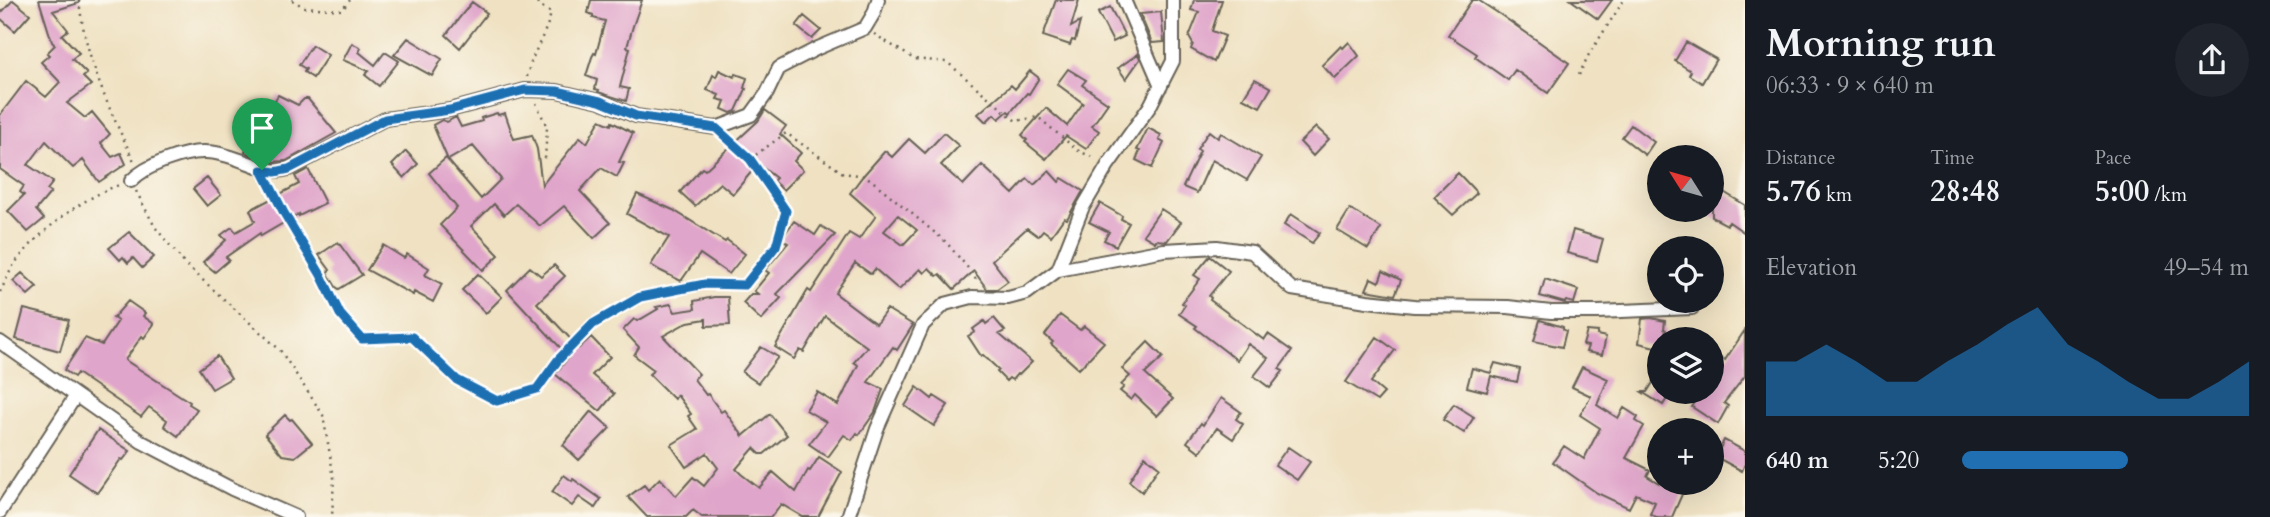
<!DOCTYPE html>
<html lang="en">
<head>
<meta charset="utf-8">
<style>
	:root { --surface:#171b24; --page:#20242c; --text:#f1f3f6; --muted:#9ea1a6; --accent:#1f6fb2 }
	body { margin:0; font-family:Cardo,serif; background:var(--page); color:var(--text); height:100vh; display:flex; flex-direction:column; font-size:26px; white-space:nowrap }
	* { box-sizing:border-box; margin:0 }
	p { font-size:23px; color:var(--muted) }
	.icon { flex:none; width:38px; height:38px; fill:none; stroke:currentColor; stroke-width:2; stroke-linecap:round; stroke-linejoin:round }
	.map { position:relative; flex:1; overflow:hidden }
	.panel { display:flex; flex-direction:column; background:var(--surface); width:525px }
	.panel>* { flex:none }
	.needle { width:46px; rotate:307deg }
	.fabs { position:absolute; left:1647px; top:145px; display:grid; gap:14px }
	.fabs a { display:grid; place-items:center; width:77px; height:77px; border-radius:50%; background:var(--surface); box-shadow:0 7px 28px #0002; font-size:35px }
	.pin { position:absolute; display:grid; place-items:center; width:60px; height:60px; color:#fff; margin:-72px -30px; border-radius:50% 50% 50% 0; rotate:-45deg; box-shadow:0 0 7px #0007 }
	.pin .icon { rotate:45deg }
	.round { display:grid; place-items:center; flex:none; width:74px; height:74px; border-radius:37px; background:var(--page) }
	.head { display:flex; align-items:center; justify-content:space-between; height:119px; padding:0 21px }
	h1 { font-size:38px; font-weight:700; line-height:52px }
	.metrics { display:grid; grid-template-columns:repeat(3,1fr); gap:10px; height:119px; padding:7px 21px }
	.metrics div { display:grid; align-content:center }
	.metrics b { font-size:30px; font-weight:700 }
	.metrics small { font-size:19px; font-weight:400 }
	.metrics p { font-size:19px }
	.chart { height:196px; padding:14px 21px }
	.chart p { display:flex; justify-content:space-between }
	.chart svg { width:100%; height:126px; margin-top:7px; fill:var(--accent); opacity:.7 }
	ul { padding:0 21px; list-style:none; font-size:23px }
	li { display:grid; grid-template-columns:112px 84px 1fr; align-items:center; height:52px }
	li i { height:18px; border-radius:9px; background:var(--accent) }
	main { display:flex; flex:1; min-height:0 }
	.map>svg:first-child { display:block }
</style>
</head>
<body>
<main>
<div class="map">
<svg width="1745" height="517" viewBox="0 0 1745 517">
	<rect width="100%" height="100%" fill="#fbf7ec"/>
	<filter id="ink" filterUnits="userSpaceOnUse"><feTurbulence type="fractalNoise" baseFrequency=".0143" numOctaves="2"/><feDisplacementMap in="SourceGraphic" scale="14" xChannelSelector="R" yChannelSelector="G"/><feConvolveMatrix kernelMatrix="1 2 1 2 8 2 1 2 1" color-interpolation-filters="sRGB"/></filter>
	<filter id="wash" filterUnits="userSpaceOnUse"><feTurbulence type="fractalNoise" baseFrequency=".00686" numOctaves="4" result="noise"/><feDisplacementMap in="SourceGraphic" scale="28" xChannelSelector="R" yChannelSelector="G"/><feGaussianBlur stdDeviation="1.57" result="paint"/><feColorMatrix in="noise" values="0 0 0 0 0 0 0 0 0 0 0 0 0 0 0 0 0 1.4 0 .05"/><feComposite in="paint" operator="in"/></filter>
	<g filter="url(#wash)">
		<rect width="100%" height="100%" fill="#efe1c1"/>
		<g id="blocks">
			<path fill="#e0a5ca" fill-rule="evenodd" d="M 13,0 L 30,14 L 15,31 L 0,18 L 0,14 Z
				M 39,0 L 79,0 L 79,3 L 53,11 L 68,30 L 62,35 L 79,53 L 72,59 L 87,74 L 83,77 L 91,85 L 67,103 L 85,118 L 92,112 L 110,134 L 101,143 L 112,157 L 121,153 L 126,164 L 99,182 L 83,160 L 73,168 L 46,141 L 28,165 L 53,182 L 47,190 L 51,192 L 36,210 L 44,219 L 28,232 L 8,211 L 24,195 L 20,192 L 24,186 L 0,169 L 0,115 L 26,81 L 46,97 L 60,82 L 41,62 L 49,55 L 47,53 L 55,45 L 52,42 Z
				M 591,0 L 642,0 L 633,26 L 627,47 L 630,48 L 620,87 L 629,89 L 626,101 L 598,92 L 599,90 L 595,89 L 597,80 L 586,76 L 592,57 L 594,53 L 596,54 L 605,21 L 593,18 L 593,15 L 588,13 Z
				M 1056,0 L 1079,0 L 1071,27 L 1080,22 L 1075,41 L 1072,40 L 1070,45 L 1043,36 Z
				M 1194,0 L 1222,0 L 1212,31 L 1225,36 L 1214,62 L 1191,49 L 1193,44 L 1189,37 L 1199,12 L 1191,10 Z
				M 1472,0 L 1478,0 L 1501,15 L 1569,63 L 1548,93 L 1515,70 L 1508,80 L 1475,57 L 1477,54 L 1448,35 Z
				M 1571,0 L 1612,0 L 1598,19 Z
				M 472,2 L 487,13 L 460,48 L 446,35 Z
				M 1110,7 L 1125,36 L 1113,42 L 1098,13 Z
				M 1161,12 L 1164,42 L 1152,43 L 1140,14 Z
				M 804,16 L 821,30 L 812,39 L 796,26 Z
				M 408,38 L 442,59 L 432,76 L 394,55 Z
				M 1349,42 L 1359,56 L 1335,79 L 1322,65 L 1341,46 L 1343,48 Z
				M 1686,42 L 1716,59 L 1702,83 L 1689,75 L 1691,71 L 1675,61 Z
				M 352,43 L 361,48 L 359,52 L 375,65 L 385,52 L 399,61 L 379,86 L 365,75 L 369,71 L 343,60 Z
				M 312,45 L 328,55 L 313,78 L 304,72 L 306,69 L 299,65 Z
				M 1138,54 L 1140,59 L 1126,79 L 1118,68 Z
				M 1068,69 L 1086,80 L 1082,85 L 1108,103 L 1092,126 L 1099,131 L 1086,149 L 1066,136 L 1046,159 L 1025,142 L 1027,140 L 1022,135 L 1046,108 L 1067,126 L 1083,103 L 1057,84 Z
				M 719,70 L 734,77 L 736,74 L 747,78 L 744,88 L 746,89 L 736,111 L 731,113 L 722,109 L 725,101 L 717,99 L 719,95 L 707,90 L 713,75 L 716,77 Z
				M 1030,71 L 1039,78 L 1029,94 L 1027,93 L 1010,113 L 1008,111 L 999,119 L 994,114 L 986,122 L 978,114 L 1011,85 L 1015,89 Z
				M 1255,79 L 1271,88 L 1260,107 L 1243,98 Z
				M 278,95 L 298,105 L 304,99 L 308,99 L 336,133 L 286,161 L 271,162 L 245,152 L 258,121 L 262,123 Z
				M 765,110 L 786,126 L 780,134 L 801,153 L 794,161 L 803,170 L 783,190 L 773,181 L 776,178 L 758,164 L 733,194 L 720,183 L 695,206 L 680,192 L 702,168 L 705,170 L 758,121 Z
				M 497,113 L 498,115 L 505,113 L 514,139 L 532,135 L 537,149 L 542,185 L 580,137 L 587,143 L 600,120 L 611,125 L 612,122 L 633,133 L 619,162 L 624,163 L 617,177 L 601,168 L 580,191 L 610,223 L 594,238 L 564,206 L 540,226 L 516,204 L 504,215 L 494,204 L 471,226 L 499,255 L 483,270 L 440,225 L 457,208 L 429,173 L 446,158 L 481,199 L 501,179 L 473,146 L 448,160 L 433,125 L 442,120 L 447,122 L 456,117 L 461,127 L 482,121 L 481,118 Z
				M 1631,125 L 1654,142 L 1645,155 L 1622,137 Z
				M 1316,127 L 1329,139 L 1313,156 L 1300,142 Z
				M 1148,128 L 1161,135 L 1159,140 L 1164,143 L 1152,168 L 1136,160 L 1140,151 L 1137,150 Z
				M 1209,131 L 1218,138 L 1221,133 L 1261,157 L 1247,180 L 1212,160 L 1197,193 L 1183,187 L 1200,151 L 1197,149 Z
				M 944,133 L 959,146 L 941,165 L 963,185 L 982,165 L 1013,194 L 1025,181 L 1028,179 L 1034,185 L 1049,171 L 1059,182 L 1062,178 L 1083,191 L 1067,219 L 1064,218 L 1051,236 L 1043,230 L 1038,236 L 1027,228 L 992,260 L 1008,281 L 997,289 L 987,289 L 974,271 L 954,289 L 940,274 L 937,276 L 929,268 L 924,273 L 920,269 L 899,290 L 875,269 L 871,274 L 855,263 L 835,293 L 876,324 L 887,309 L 913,325 L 897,350 L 893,347 L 868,382 L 883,389 L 875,412 L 859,435 L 857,433 L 852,440 L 844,435 L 828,457 L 809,444 L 826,422 L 806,410 L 817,392 L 838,405 L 858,365 L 854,362 L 867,347 L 825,316 L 804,352 L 800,350 L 794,359 L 775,347 L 805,295 L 808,290 L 811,292 L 849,233 L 859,239 L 876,216 L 850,193 L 862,177 L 885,151 L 892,157 L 909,139 L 925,153 ZM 898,215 L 917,230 L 903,245 L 884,231 Z
				M 406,151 L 418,164 L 404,178 L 392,165 Z
				M 308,169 L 325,203 L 299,216 L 299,214 L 261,236 L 260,233 L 226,257 L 229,260 L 215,272 L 203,262 L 226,240 L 221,235 L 232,227 L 236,232 L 255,221 L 250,210 L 299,184 L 295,176 Z
				M 1458,173 L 1477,193 L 1453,215 L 1434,197 Z
				M 207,178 L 221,195 L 207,206 L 193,189 Z
				M 1712,185 L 1745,205 L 1745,233 L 1729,222 L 1727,225 L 1712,217 Z
				M 637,194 L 673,210 L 725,242 L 727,240 L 745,254 L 729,274 L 700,254 L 681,281 L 661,271 L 651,265 L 669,237 L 627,214 Z
				M 1100,203 L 1122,216 L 1121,219 L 1129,223 L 1116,246 L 1104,240 L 1109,232 L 1089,222 Z
				M 1161,209 L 1181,222 L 1167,241 L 1156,240 L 1155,242 L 1143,235 Z
				M 1350,209 L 1381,228 L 1368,249 L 1337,230 Z
				M 1291,214 L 1320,233 L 1312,243 L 1284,225 Z
				M 794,221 L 815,235 L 821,226 L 835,235 L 777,294 L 781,298 L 761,320 L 743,303 L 751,294 L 758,294 L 754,291 L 769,273 L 765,270 L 788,243 L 781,239 Z
				M 1573,230 L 1603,239 L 1597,261 L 1567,253 Z
				M 129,232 L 154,257 L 142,268 L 133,258 L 128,263 L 123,257 L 120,260 L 109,248 Z
				M 338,242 L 362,275 L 339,289 L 336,287 L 327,272 L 330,270 L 319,255 Z
				M 383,245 L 404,258 L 407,254 L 429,268 L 425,275 L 442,284 L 433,302 L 414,292 L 413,295 L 367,270 Z
				M 1210,256 L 1229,271 L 1209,296 L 1211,298 L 1210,300 L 1264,340 L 1268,334 L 1292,351 L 1279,369 L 1283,371 L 1270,388 L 1254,376 L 1268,358 L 1248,344 L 1237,360 L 1195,328 L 1197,326 L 1179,314 L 1185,305 L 1182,303 L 1200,279 L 1194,275 Z
				M 554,265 L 565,276 L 537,303 L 579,348 L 591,337 L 610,357 L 592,375 L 614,394 L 600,411 L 555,374 L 569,357 L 507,290 L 530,267 L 541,276 Z
				M 1383,271 L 1401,280 L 1395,295 L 1366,290 L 1371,278 L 1379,282 Z
				M 22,273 L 37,287 L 28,295 L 13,281 Z
				M 478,274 L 502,297 L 486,313 L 462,290 Z
				M 1545,279 L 1578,290 L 1574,303 L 1566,301 L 1565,303 L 1540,296 Z
				M 714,297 L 728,297 L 730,325 L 706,326 L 706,319 L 688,322 L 663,336 L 699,374 L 694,379 L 706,395 L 708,394 L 721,412 L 724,410 L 743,436 L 770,414 L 787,435 L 764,454 L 760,454 L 754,448 L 736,469 L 741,474 L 759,488 L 773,472 L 796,492 L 808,470 L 810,471 L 819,457 L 842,472 L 818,517 L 803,517 L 781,504 L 771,517 L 702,517 L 693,510 L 686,517 L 647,517 L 628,497 L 644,485 L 648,490 L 660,478 L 676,496 L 693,477 L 704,486 L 718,468 L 707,453 L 686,467 L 671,445 L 697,429 L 688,416 L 691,414 L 677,395 L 674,399 L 649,374 L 654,370 L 634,355 L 639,347 L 623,330 L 634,319 L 637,321 L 641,319 L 658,309 L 656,307 L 671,304 L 675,312 L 695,309 L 694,301 Z
				M 128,301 L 145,313 L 143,316 L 154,324 L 144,338 L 142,336 L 125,360 L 190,402 L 189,404 L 197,409 L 178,436 L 164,426 L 167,420 L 149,407 L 141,417 L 77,373 L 74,377 L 64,370 L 85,338 L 102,345 L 118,321 L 113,318 Z
				M 24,309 L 69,320 L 60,351 L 16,339 Z
				M 1060,315 L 1080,330 L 1084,326 L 1104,342 L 1079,369 L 1051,344 L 1053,342 L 1045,335 Z
				M 994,318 L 1005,331 L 999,334 L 1032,362 L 1019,375 L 1017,374 L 1012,380 L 1009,378 L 1006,381 L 997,372 L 999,370 L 983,355 L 981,356 L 968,336 L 975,332 L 973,329 L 984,321 L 986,324 Z
				M 1651,318 L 1665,321 L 1664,329 L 1666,330 L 1663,340 L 1659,340 L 1659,348 L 1639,343 L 1642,319 Z
				M 1540,320 L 1563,327 L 1563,329 L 1566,331 L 1562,347 L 1534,341 Z
				M 1745,330 L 1745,376 L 1724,403 L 1728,406 L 1718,424 L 1692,407 L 1702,392 L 1712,392 L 1712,379 L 1716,372 L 1714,370 L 1722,358 L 1725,360 Z
				M 1587,331 L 1598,332 L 1597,335 L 1606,337 L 1602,355 L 1586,352 L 1588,346 L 1583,345 Z
				M 1377,337 L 1395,350 L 1371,382 L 1384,393 L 1377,401 L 1346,382 Z
				M 1148,342 L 1163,357 L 1145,374 L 1173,399 L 1157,416 L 1135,395 L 1131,400 L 1120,391 L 1124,387 L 1121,385 L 1130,376 L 1122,369 Z
				M 761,347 L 778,357 L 758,383 L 742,372 Z
				M 217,356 L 231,378 L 212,389 L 199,369 Z
				M 1495,363 L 1520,369 L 1517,382 L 1491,376 L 1487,392 L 1467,387 L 1472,368 L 1491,373 Z
				M 1582,367 L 1608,379 L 1597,405 L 1618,418 L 1624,408 L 1638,417 L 1636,421 L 1644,426 L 1626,458 L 1650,470 L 1647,476 L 1659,483 L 1683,492 L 1672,517 L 1656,517 L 1650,514 L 1655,502 L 1636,494 L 1629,508 L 1597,493 L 1553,462 L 1564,446 L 1584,459 L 1600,428 L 1580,415 L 1591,396 L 1572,387 Z
				M 1659,373 L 1659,392 L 1671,392 L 1663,405 L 1642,392 L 1647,392 Z
				M 917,387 L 932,399 L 934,396 L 948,405 L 934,426 L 905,406 Z
				M 1221,398 L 1241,412 L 1236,419 L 1243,424 L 1233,439 L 1217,428 L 1200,452 L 1187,442 L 1201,423 L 1203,425 Z
				M 1454,404 L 1474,417 L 1464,433 L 1443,420 Z
				M 591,411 L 610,428 L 579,460 L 563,445 Z
				M 285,415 L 290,420 L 292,419 L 312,443 L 295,457 L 282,455 L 265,434 Z
				M 98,430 L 130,451 L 123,460 L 121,459 L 97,493 L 69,474 Z
				M 1724,440 L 1745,451 L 1745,464 L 1742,471 L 1716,457 Z
				M 1288,447 L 1310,462 L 1297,480 L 1275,465 Z
				M 1145,456 L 1159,467 L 1142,492 L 1129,481 Z
				M 564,475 L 572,481 L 573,479 L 601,499 L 595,508 L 579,497 L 572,506 L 552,492 Z"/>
		</g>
	</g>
	<g filter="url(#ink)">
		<use href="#blocks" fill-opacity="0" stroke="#666156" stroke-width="2"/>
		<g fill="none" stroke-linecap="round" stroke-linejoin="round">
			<defs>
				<path id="minor" d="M 1124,0 L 1161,86
					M 131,181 C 146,165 184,151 206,152 C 217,152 232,157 243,161 C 263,167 267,174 289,169 L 385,119 L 450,110 L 525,90 L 557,91 L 600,101 L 636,116 L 716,128 L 751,115 L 767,93 L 779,68 L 818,48 L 865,28 L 874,13 L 878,0
					M 1058,270 L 1082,209 L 1108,165 L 1150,106 L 1173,61 L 1173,0
					M 0,342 L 142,442 L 232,489 L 296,517
					M 0,512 L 75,397
					M 848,517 L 877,429 L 923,325 L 945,304 L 972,297 L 1008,298 L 1027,293 L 1058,270 L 1164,250 L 1217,247 L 1252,252 L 1292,289 L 1367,301 L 1414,306 L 1508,307 L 1551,312 L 1598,312 L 1692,308"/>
			</defs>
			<use href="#minor" stroke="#666156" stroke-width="16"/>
			<path stroke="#666156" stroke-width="2.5" stroke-dasharray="2 5" stroke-linecap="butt" d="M 79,0 C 85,58 109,109 134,161
				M 292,0 L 304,7 L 342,10 L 350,0
				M 874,34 L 914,59 L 947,62 L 1016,121 L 1038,117 L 1077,150 L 1096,159
				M 1579,75 L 1588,56 L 1624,0
				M 527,77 C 531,54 546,35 551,13 L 532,0
				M 536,103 L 547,127 L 545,159
				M 750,159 L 786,133 L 843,173 L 866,176 L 886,192 L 946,242 L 973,274 L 978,284
				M 269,182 L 321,276 L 340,314 L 362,339 L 412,337 L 457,380 L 497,401 L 537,389 L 558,360 L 593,324 L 640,297 L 705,284 L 745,285 L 776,246 L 786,211 L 750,159 L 728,139
				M 136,191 L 155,227 L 185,264 L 280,350 L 323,415 L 334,478 L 332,517
				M 0,292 C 5,283 9,272 15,263 C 41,230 80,199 119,185"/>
			<use href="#minor" stroke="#fff" stroke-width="12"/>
		</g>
	</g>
	<g fill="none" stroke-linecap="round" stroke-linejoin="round" filter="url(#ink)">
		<defs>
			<path id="route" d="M 525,90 L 557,91 L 600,101 L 636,116 L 716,128 L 750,159 L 786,211 L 776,246 L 745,285 L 705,284 L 640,297 L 593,324 L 558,360 L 537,389 L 497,401 L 457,380 L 412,337 L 362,339 L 340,314 L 321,275 L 284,213 L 262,170 L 275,172 L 289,169 L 385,119 L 450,110 Z"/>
		</defs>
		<use href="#route" stroke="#fff" stroke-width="14"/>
		<use href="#route" stroke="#1f6fb2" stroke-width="9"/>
	</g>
</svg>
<div class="fabs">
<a><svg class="needle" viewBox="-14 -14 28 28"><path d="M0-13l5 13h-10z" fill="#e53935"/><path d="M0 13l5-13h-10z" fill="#9ea1a6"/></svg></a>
<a><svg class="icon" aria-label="locate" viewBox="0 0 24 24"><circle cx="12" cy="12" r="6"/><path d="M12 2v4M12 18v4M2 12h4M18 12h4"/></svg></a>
<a><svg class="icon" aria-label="layers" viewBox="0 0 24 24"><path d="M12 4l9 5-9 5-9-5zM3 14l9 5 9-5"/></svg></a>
<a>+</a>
</div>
<div class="pin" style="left:262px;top:170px;background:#1e9e55"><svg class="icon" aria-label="arrive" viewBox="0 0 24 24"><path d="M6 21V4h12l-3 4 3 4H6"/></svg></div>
</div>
<section class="panel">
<div class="head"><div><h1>Morning run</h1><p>06:33 · 9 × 640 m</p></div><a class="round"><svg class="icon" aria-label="share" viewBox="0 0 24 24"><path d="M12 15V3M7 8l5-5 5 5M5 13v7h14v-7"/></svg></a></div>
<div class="metrics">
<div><p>Distance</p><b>5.76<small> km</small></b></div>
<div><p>Time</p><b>28:48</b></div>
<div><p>Pace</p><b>5:00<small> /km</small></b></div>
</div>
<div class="chart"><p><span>Elevation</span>49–54 m</p>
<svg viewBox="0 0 160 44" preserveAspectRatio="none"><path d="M0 44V25L10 25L20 19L30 25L40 32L50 32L60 25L70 19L80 12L90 6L100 19L110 25L120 32L130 38L140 38L150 32L160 25V44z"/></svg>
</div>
<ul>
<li><b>640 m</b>5:20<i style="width:58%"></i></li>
</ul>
</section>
</main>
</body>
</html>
